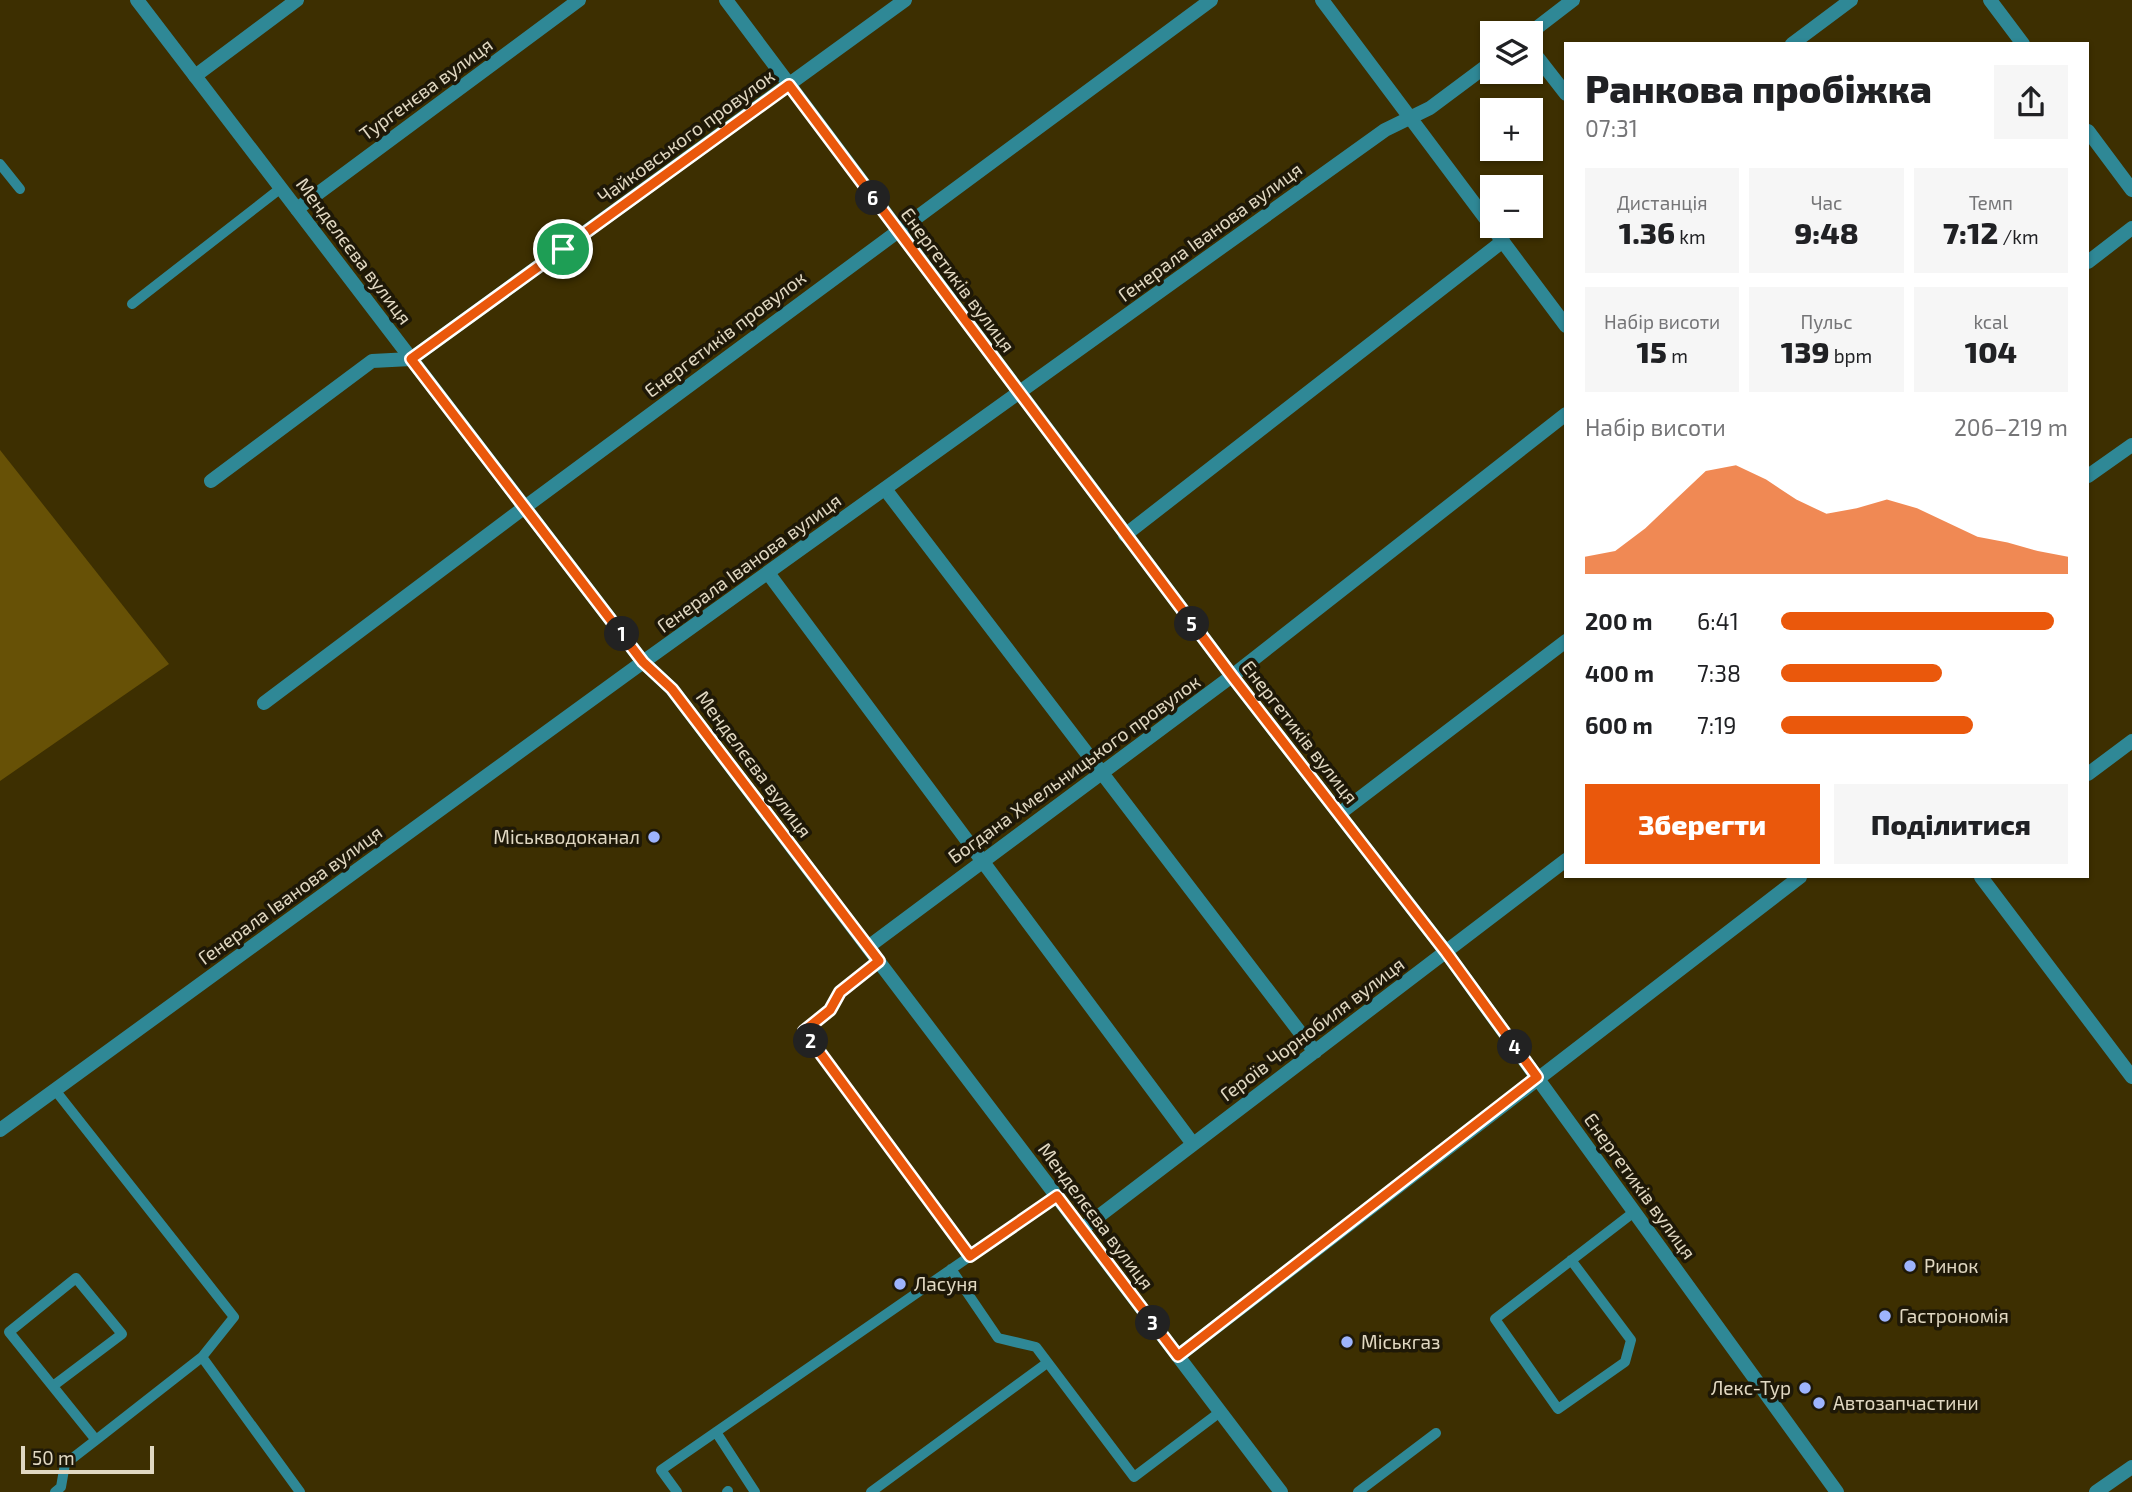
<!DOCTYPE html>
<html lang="uk">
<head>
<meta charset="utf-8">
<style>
	:root { --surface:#fff; --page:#f6f6f6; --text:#202124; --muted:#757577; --accent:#ea580c }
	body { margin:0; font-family:"Exo 2",sans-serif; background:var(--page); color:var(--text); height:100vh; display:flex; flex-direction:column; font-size:26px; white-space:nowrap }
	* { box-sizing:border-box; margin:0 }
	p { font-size:23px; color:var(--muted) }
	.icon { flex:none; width:38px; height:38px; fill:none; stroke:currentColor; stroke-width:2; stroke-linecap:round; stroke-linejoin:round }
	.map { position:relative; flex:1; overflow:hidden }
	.panel { position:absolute; left:1564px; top:42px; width:525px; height:836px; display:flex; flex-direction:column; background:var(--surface); border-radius:0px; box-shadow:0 2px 5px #0004 }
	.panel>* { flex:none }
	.fabs { position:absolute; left:1480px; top:21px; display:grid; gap:14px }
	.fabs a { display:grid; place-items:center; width:63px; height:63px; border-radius:0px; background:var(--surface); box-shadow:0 2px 5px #0004; font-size:35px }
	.scale { position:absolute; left:21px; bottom:18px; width:133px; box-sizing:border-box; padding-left:7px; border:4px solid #e1d8c2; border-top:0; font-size:19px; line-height:24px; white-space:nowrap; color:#e1d8c2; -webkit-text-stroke:5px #1e1807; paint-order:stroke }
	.pin { position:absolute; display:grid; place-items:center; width:60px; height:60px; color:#fff; margin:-30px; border:4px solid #fff; border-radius:50%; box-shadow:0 2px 7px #0007 }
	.km { position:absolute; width:35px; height:35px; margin:-18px; border-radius:50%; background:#222; color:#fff; font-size:19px; line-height:35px; text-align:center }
	.round { display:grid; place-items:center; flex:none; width:74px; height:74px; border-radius:0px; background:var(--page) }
	.summary { display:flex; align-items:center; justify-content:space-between; height:119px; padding:0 21px }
	h1 { font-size:38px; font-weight:800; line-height:52px }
	.stats { display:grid; grid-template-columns:repeat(3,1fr); gap:10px; height:119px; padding:7px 21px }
	.stats div { display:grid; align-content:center; border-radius:0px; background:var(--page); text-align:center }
	.stats b { font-size:30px; font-weight:800 }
	.stats small { font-size:19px; font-weight:400 }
	.stats p { font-size:19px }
	.chart { height:196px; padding:14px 21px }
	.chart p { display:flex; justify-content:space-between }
	.chart svg { width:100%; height:126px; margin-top:7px; fill:var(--accent); opacity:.7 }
	.button { display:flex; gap:14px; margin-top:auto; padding:14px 21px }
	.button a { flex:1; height:80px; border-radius:0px; background:var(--accent); color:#fff; font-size:28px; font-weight:800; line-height:80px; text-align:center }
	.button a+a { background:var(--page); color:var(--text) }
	ul { padding:0 21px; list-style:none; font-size:23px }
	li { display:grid; grid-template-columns:112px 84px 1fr; align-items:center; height:52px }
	li i { height:18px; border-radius:9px; background:var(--accent) }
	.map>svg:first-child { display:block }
</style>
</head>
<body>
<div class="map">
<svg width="2132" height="1492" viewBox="0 0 2132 1492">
	<rect width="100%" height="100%" fill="#3d2f01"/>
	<path fill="#675106" d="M 0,450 L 169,664 L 0,781 Z"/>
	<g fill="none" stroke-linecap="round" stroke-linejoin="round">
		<path stroke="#2f8896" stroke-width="10" d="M 0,164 L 20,189
			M 132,304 L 281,188
			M 879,961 L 840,992 L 829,1010 L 804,1031 L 970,1256
			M 55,1090 L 234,1317 L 202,1357
			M 1571,1260 L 1631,1340 L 1625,1362 L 1558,1409 L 1495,1319 L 1634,1212
			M 951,1269 L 998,1338 L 1036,1347 L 1134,1477 L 1220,1412
			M 53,1386 L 122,1334 L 76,1278 L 9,1332 L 96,1440 L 65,1464 L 61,1487 L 55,1492
			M 716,1432 L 755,1492
			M 96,1440 L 202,1357 L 300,1492
			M 677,1492 L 661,1470 L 1057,1196
			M 727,1492 L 728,1491
			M 871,1492 L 1047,1363
			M 1358,1492 L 1436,1433"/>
		<path stroke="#2f8896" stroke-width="14" d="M 726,0 L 1232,676 L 1446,952 L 1837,1492
			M 1990,0 L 2023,44
			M 1792,44 L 1851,0
			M 1531,49 L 1566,94
			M 195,76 L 297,0
			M 2088,131 L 2132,190
			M 297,209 L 579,0
			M 2088,262 L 2132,228
			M 2088,476 L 2132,445
			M 211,481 L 372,361 L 411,359 L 905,0
			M 885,489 L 1315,1052
			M 1125,535 L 1503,241
			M 768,573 L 1193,1144
			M 264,703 L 525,507 L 1211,0
			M 2088,774 L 2132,741
			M 1339,814 L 1566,641
			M 868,947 L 1232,676 L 1566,414
			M 1082,1229 L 1566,860
			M 1178,1356 L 1800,877"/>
		<path stroke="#2f8896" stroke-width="14" d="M 137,0 L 643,662 L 672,689 L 1281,1492
			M 1322,0 L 1566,326
			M 1530,33 L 1573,0
			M 1981,877 L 2132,1077
			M 0,1130 L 643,662 L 1385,130 L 1430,108 L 1493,61
			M 2096,1492 L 2132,1467"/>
	</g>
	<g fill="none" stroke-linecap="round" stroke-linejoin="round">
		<defs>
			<path id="route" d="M 789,85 L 1232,676 L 1446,952 L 1537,1077 L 1178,1356 L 1057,1196 L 970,1256 L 804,1031 L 830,1010 L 840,992 L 879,961 L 672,689 L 643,662 L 411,359 Z"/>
		</defs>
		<use href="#route" stroke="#fff" stroke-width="14"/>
		<use href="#route" stroke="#ea580c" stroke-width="9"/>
	</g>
	<g fill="#9db4fd" stroke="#1e1807" stroke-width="2.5">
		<circle cx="654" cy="837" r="7"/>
		<circle cx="1910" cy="1266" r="7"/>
		<circle cx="900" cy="1284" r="7"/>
		<circle cx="1885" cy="1316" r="7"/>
		<circle cx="1347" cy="1342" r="7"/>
		<circle cx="1805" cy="1388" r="7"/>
		<circle cx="1819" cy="1403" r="7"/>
	</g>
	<g text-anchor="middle" stroke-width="7" stroke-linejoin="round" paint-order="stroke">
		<g font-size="19" fill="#e1d8c2" stroke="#1e1807">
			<text transform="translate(426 89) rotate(-36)" y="7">Тургенєва вулиця</text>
			<text transform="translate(686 136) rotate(-36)" y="7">Чайковського провулок</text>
			<text transform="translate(1210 232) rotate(-36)" y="7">Генерала Іванова вулиця</text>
			<text transform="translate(354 251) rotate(53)" y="7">Менделєєва вулиця</text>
			<text transform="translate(958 280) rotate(53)" y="7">Енергетиків вулиця</text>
			<text transform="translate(725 334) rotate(-37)" y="7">Енергетиків провулок</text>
			<text transform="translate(749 563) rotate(-36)" y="7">Генерала Іванова вулиця</text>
			<text transform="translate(1300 732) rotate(52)" y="7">Енергетиків вулиця</text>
			<text transform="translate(754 764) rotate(53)" y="7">Менделєєва вулиця</text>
			<text transform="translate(1074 769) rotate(-36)" y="7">Богдана Хмельницького провулок</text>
			<text transform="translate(290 895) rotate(-36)" y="7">Генерала Іванова вулиця</text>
			<text transform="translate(1312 1029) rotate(-37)" y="7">Героїв Чорнобиля вулиця</text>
			<text transform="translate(1640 1186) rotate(54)" y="7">Енергетиків вулиця</text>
			<text transform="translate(1096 1216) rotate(53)" y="7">Менделєєва вулиця</text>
		</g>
		<g font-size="19" fill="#e1d8c2" stroke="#1e1807" text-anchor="start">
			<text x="640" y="844" text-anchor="end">Міськводоканал</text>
			<text x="1924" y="1273">Ринок</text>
			<text x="914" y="1291">Ласуня</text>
			<text x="1899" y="1323">Гастрономія</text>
			<text x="1361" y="1349">Міськгаз</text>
			<text x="1791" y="1395" text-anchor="end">Лекс-Тур</text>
			<text x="1833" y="1410">Автозапчастини</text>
		</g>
	</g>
</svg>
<div class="fabs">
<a><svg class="icon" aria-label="layers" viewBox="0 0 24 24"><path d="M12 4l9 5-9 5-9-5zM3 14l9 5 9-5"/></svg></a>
<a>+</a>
<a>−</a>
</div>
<div class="scale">50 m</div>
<div class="pin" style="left:563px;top:249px;background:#1e9e55"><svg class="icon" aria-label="arrive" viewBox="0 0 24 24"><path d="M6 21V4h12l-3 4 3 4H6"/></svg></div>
<b class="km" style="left:622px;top:634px">1</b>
<b class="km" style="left:811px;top:1041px">2</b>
<b class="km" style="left:1153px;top:1323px">3</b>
<b class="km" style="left:1515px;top:1047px">4</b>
<b class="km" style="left:1192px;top:624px">5</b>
<b class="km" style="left:873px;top:198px">6</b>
<section class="panel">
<div class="summary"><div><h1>Ранкова пробіжка</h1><p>07:31</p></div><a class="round"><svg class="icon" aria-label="share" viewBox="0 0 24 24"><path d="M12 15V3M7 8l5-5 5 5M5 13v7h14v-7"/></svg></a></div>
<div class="stats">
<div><p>Дистанція</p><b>1.36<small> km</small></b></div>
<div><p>Час</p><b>9:48</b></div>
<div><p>Темп</p><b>7:12<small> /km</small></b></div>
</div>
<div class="stats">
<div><p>Набір висоти</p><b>15<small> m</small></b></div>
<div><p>Пульс</p><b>139<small> bpm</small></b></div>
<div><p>kcal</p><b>104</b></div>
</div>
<div class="chart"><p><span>Набір висоти</span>206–219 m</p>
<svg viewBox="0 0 160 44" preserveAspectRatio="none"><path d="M0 44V38L10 36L20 28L30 18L40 8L50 6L60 11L70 18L80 23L90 21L100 18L110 21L120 26L130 31L140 33L150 36L160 38V44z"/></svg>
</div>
<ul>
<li><b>200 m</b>6:41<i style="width:95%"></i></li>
<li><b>400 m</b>7:38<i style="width:56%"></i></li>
<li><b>600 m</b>7:19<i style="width:67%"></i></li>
</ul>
<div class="button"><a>Зберегти</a><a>Поділитися</a></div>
</section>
</div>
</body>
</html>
